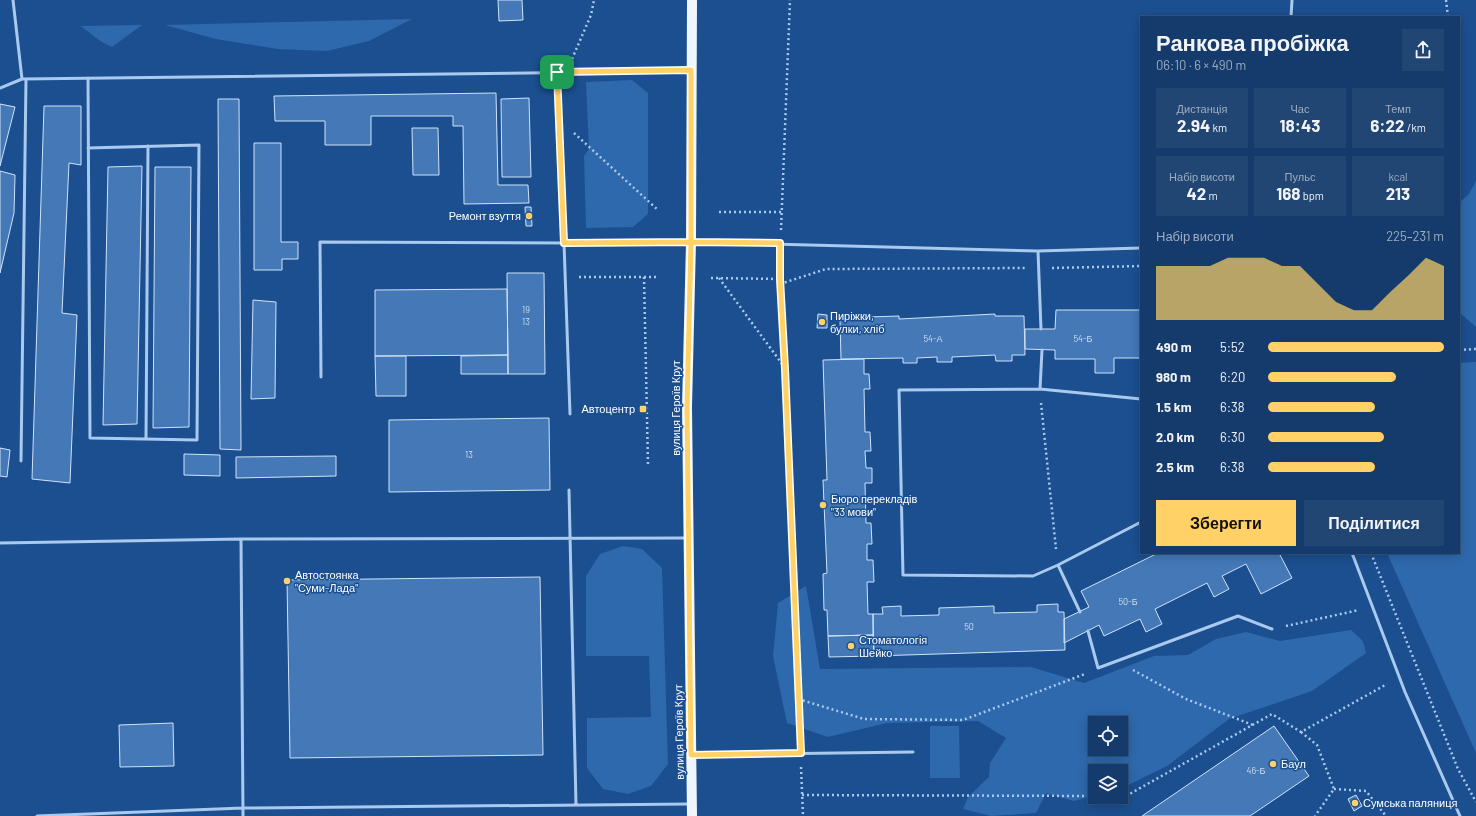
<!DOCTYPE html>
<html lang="uk">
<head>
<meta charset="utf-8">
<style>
	:root { --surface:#143b6b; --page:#214673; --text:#f1f3f6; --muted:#9dadc1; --line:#33557e; --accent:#ffd166 }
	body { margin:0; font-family:Barlow,sans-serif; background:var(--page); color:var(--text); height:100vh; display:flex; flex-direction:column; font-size:15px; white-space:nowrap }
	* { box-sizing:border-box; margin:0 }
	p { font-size:13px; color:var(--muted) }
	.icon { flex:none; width:22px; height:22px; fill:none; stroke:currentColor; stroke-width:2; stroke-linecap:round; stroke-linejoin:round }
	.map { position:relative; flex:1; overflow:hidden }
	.drawer { position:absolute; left:1140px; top:16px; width:320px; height:538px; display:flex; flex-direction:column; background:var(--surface); border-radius:0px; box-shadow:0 2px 10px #0003,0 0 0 1px var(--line) }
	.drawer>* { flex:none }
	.fabs { position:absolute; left:1088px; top:716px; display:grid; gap:8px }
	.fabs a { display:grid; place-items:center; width:40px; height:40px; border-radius:0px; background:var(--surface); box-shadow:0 2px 10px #0003,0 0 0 1px var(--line); font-size:20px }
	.pin { position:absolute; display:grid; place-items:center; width:34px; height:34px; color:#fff; margin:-17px; border-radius:8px; box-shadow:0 2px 6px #0006 }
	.round { display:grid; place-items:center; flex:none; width:42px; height:42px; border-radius:0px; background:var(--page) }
	.overview { display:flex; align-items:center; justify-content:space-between; height:68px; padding:0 16px }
	h1 { font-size:22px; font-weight:700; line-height:30px }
	.figures { display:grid; grid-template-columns:repeat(3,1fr); gap:6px; height:68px; padding:4px 16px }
	.figures div { display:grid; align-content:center; border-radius:0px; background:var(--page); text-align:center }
	.figures b { font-size:17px; font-weight:700 }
	.figures small { font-size:11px; font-weight:400 }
	.figures p { font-size:11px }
	.chart { height:112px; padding:8px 16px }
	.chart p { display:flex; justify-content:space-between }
	.chart svg { width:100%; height:72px; margin-top:4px; fill:var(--accent); opacity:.7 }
	.button { display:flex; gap:8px; margin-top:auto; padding:8px 16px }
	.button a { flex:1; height:46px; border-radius:0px; background:var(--accent); color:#111; font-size:16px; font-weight:700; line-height:46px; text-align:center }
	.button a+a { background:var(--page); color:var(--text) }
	ul { padding:0 16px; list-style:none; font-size:13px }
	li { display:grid; grid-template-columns:64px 48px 1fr; align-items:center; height:30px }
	li i { height:10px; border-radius:5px; background:var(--accent) }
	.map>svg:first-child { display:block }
</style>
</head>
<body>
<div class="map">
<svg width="1476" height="816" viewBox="0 0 1476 816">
	<rect width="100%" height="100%" fill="#1b4f8f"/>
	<path fill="#2e69ad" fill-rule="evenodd" d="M 412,19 L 369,41 L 327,51 L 278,49 L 216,39 L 165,25 Z
		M 142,25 L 112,47 C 97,41 93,34 80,26 Z
		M 632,80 L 648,93 L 648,214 L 633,227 L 586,228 L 584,156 L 589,149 L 586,82 Z
		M 1476,181 L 1476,327 L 1459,312 L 1459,203 L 1469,194 Z
		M 1476,362 L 1476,753 L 1387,553 L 1459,553 L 1459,363 Z
		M 623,546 L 642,549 L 662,568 L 668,764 L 651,786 L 628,794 L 603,789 L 587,768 L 587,718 L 651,717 L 649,656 L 586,656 L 586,576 L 600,554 Z
		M 806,586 L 820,669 L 1031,667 L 1084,683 L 1154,656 L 1188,655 L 1216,639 L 1246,632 L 1280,641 L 1351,630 L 1363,641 L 1366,653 L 1312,691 L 1229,719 L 1167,766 L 1122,788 L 1121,771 L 1095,771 L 1095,795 L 1074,801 L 1046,793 L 1036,813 L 991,816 L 963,809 L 968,797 L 989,777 L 990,763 L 1006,738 L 978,721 L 887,723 L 828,737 L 787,723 L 773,656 L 778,603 ZM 1095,723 L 1121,723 L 1121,749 L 1095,749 Z
		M 930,726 L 959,726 L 960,778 L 930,778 Z"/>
	<path fill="#4478b7" stroke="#cfe3fa" d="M 498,0 L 522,0 L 523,20 L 499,21 Z
		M 496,93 L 498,185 L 528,185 L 529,203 L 464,204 L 463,126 L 453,126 L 453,116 L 371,116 L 371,145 L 325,145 L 325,121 L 275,121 L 274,96 Z
		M 529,98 L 531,177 L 502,177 L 501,99 Z
		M 218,99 L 239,99 L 241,450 L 220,449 Z
		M 0,104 L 15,107 L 0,166 Z
		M 44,106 L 81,106 L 81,165 L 69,163 L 62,313 L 77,315 L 70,483 L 32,479 Z
		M 412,128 L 438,128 L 439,175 L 413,175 Z
		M 254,143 L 281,143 L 281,242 L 298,242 L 298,259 L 282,259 L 282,270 L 254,270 Z
		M 142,166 L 137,424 L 103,425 L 108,167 Z
		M 155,167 L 191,167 L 189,427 L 153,428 Z
		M 0,171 L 15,175 L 14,213 L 0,273 Z
		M 525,207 L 531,207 L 532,226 L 526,226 Z
		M 507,273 L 544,273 L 545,374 L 508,374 Z
		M 507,289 L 508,355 L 375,356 L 375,290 Z
		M 253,300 L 276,302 L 275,398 L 251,399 Z
		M 1056,310 L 1141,310 L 1141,358 L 1114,358 L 1114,373 L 1095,373 L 1095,359 L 1055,359 L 1055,350 L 1025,349 L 1025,329 L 1055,329 Z
		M 818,314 L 827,315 L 827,328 L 817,328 Z
		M 995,314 L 995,316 L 1024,316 L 1025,355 L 1012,355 L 1012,361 L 996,361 L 995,355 L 952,357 L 952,362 L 937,362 L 937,357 L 917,358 L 917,363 L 903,363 L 903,358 L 841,359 L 840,320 L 867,320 L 867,317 L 899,316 L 899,319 Z
		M 508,355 L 508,374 L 461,374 L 461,356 Z
		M 375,356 L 406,356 L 406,396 L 376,396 Z
		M 864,359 L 864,374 L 869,374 L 870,389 L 864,389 L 865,432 L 870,432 L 871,451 L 865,451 L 866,468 L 872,468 L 872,483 L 865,483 L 866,523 L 871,523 L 872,544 L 867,544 L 867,560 L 873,560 L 874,582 L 867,582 L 868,614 L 873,614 L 873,635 L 828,636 L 827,610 L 824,610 L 823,574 L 827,573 L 823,480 L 827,480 L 823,360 Z
		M 549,418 L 550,490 L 389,492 L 389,420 Z
		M 0,448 L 10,450 L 7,477 L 0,476 Z
		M 184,454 L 220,455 L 220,476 L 184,475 Z
		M 336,456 L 336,476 L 236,478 L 236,457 Z
		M 1158,553 L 1279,553 L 1292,578 L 1261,594 L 1246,564 L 1222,576 L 1229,589 L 1214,597 L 1207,583 L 1155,609 L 1162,624 L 1146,632 L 1140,619 L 1104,636 L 1099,625 L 1064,643 L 1064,619 L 1089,607 L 1081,591 Z
		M 540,577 L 543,755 L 290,758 L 287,580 Z
		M 1058,604 L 1058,612 L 1064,612 L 1065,650 L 874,656 L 873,614 L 883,614 L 882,607 L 901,606 L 901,616 L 939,615 L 939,608 L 994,606 L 994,613 L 1037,612 L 1037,605 Z
		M 873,635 L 874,656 L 829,657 L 828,636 Z
		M 173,723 L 174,766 L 120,767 L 119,725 Z
		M 1274,726 L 1309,776 L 1250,816 L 1142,816 Z
		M 1356,795 L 1362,806 L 1354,811 L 1348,799 Z"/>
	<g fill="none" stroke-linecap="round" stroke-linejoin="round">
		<path stroke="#a9c9ee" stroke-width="2.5" stroke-dasharray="2 3" stroke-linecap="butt" d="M 1446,0 L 1448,17
			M 572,59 L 591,15 L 594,0
			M 574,133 L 658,210
			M 719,212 L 781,212
			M 781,230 L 790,0
			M 780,259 L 800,740
			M 1052,268 L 1141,266
			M 579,277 L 658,277
			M 644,277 L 648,465
			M 711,278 L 780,279
			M 719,278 L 785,368
			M 780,284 L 826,269 L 1025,268
			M 1459,350 L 1476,349
			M 1041,403 L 1056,549
			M 1371,553 L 1458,769 L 1476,802
			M 1286,626 L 1359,610
			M 1133,670 L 1186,699 L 1253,725
			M 798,699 L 864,719 L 963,720 L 1085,674
			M 1301,732 L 1317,745 L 1334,789 L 1315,816
			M 801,767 L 803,816
			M 1334,789 L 1366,791 L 1386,816
			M 802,795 L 1095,796
			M 1121,796 L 1126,796 L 1272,714 L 1301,732 L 1387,684"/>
		<path stroke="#a9c9ee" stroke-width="3" d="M 13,0 L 22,79 L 689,71
			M 1291,17 L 1292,0
			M 557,72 L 564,243 L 691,242 L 1038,251 L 1141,248
			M 88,78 L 90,438 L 197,440 L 199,145 L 88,148
			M 0,88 L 22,79
			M 1038,251 L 1041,329
			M 1042,350 L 1040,389 L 1141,399
			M 321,377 L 320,242 L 564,243 L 570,414
			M 1040,389 L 899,390 L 903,575 L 1033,576 L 1058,565 L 1141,522
			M 146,439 L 148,146
			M 21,461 L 26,79
			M 569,490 L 576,805
			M 241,539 L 686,538
			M 0,543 L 241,539 L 243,816
			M 1352,553 L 1405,692 L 1460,816
			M 1058,565 L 1080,612
			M 1088,631 L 1098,668 L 1238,616 L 1272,629
			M 693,755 L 913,752
			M 37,816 L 243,808 L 690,804"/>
		<path stroke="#f0f6ff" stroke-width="10" d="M 692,816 L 687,407 L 691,242 L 692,0"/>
	</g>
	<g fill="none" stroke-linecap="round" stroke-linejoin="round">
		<defs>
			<path id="route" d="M 557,72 L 564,243 L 691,242 L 687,407 L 691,755 L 801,753 L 785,369 L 780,279 L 780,243 L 691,242 L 691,70 L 557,72"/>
		</defs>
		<use href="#route" stroke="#fff" stroke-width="8"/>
		<use href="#route" stroke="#ffd166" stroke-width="5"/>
	</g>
	<g fill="#ffd166" stroke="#1b4f8f" stroke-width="1.5">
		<circle cx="529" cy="216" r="4"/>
		<circle cx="822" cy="322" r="4"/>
		<rect x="639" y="405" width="8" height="8" rx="2"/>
		<circle cx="823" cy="505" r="4"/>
		<circle cx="287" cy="581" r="4"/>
		<circle cx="851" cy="646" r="4"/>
		<circle cx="1273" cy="764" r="4"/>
		<circle cx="1355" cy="803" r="4"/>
	</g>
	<g text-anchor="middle" stroke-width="3" stroke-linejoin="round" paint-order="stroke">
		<g font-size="9" fill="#d0dded">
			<text x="526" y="313">19</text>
			<text x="526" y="325">13</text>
			<text x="933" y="342">54-А</text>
			<text x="1083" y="342">54-Б</text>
			<text x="469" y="458">13</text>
			<text x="1128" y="605">50-Б</text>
			<text x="969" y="630">50</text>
			<text x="1256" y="774">46-Б</text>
		</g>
		<g font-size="11" fill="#fff" stroke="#1b4f8f" text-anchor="start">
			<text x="521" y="220" text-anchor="end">Ремонт взуття</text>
			<text x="830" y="320">Пиріжки,<tspan x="830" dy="13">булки, хліб</tspan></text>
			<text x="635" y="413" text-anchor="end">Автоцентр</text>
			<text x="831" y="503">Бюро перекладів<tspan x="831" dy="13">"33 мови"</tspan></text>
			<text x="295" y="579">Автостоянка<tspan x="295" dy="13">"Суми-Лада"</tspan></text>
			<text x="859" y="644">Стоматологія<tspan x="859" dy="13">Шейко</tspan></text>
			<text x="1281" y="768">Баул</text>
			<text x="1363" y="807">Сумська паляниця</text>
		</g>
		<g font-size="11" fill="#fff" stroke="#1b4f8f">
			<text transform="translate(676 408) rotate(-90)" y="4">вулиця Героїв Крут</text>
			<text transform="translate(679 732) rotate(-91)" y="4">вулиця Героїв Крут</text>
		</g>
	</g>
</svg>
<div class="fabs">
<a><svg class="icon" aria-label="locate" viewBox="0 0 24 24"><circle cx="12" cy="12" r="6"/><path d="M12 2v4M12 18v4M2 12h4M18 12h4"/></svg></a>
<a><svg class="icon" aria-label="layers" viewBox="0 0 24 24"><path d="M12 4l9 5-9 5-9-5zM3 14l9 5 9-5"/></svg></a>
</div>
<div class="pin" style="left:557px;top:72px;background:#1e9e55"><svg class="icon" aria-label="arrive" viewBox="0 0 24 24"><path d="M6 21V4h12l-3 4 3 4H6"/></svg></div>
<section class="drawer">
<div class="overview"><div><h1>Ранкова пробіжка</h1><p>06:10 · 6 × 490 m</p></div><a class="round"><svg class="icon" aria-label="share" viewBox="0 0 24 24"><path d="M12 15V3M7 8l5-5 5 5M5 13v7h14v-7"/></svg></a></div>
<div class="figures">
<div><p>Дистанція</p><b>2.94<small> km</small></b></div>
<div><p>Час</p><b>18:43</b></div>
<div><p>Темп</p><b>6:22<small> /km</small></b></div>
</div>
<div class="figures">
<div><p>Набір висоти</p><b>42<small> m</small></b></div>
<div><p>Пульс</p><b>168<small> bpm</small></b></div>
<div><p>kcal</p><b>213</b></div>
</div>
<div class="chart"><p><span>Набір висоти</span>225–231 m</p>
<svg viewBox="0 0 160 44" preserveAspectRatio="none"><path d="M0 44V11L10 11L20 11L30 11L40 6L50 6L60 6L70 11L80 11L90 22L100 33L110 38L120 38L130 27L140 17L150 6L160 11V44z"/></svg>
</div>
<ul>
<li><b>490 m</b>5:52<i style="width:100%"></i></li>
<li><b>980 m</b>6:20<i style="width:73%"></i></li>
<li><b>1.5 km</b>6:38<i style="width:61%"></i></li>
<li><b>2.0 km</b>6:30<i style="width:66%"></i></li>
<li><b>2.5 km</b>6:38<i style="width:61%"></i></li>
</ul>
<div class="button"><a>Зберегти</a><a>Поділитися</a></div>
</section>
</div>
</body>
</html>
